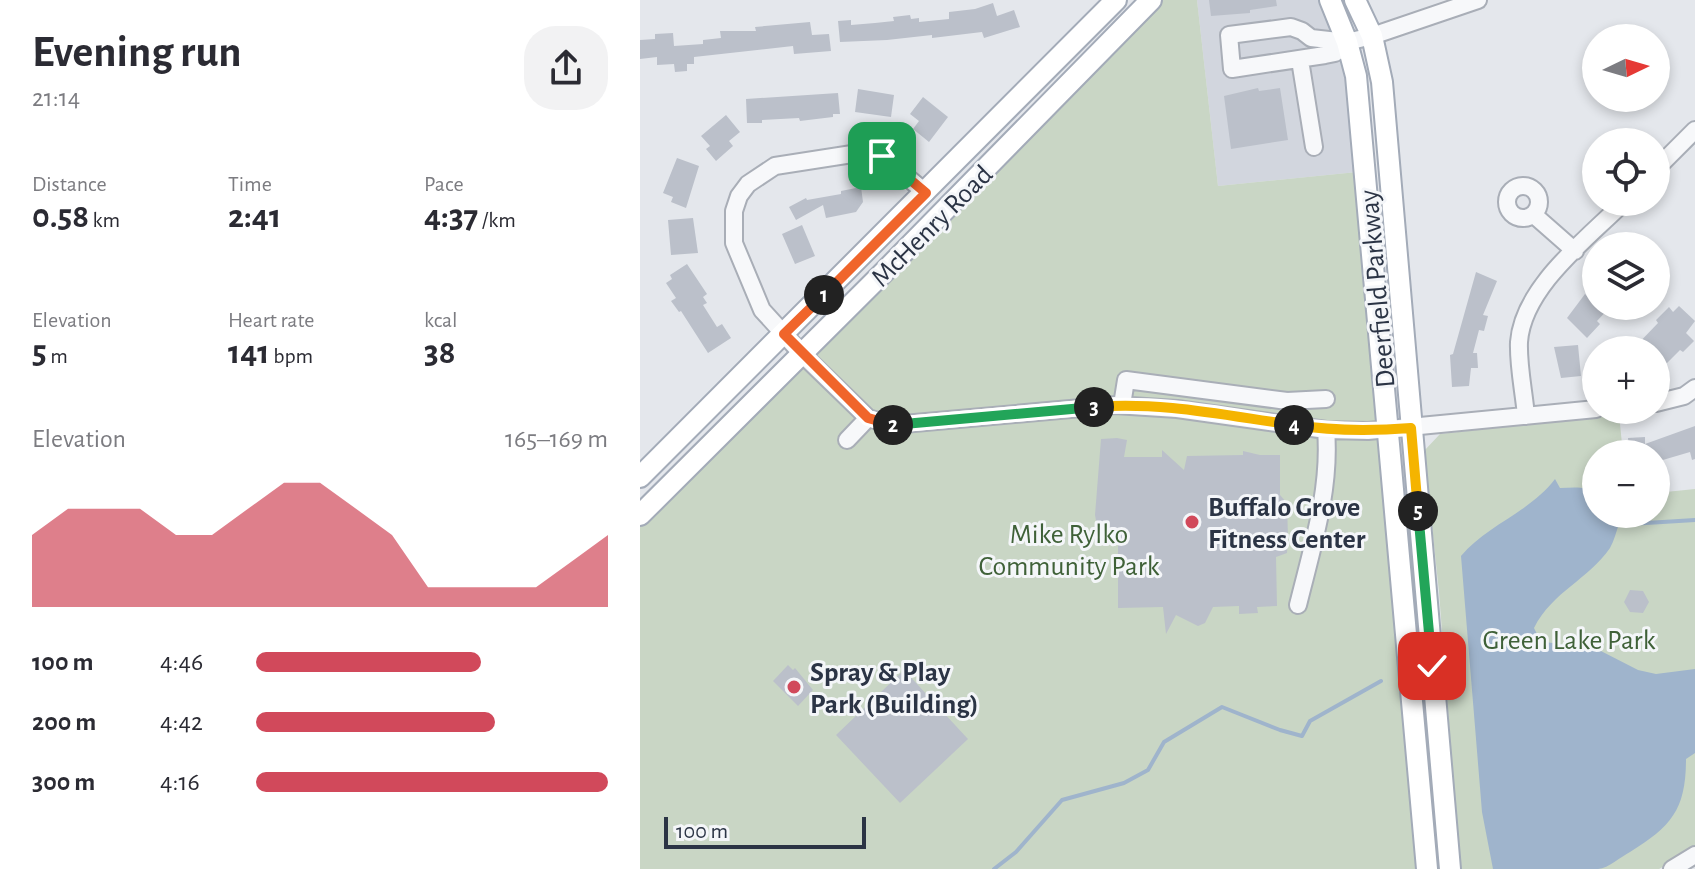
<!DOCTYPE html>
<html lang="en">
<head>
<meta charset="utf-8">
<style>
	:root { --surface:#fff; --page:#f2f2f3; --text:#2b2b33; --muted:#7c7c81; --accent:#d1495b }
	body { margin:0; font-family:"Alegreya Sans",sans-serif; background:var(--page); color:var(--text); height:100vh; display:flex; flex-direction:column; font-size:30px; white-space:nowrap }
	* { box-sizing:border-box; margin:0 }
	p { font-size:26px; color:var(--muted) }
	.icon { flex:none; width:44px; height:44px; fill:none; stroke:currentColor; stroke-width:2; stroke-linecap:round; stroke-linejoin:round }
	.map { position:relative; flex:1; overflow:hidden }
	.sheet { display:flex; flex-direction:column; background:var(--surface); width:640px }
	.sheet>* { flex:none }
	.needle { width:52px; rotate:85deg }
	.fabs { position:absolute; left:942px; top:24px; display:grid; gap:16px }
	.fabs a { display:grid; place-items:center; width:88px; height:88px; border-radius:50%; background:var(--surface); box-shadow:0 4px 12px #0003; font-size:40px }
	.scale { position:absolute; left:24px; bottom:20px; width:202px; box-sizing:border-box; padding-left:8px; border:4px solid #2b3445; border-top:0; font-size:22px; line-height:28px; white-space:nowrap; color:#2b3445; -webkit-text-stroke:6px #f4f6f9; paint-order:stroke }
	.pin { position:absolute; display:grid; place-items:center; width:68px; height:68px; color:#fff; margin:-34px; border-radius:16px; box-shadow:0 4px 12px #0006 }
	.km { position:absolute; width:40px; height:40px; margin:-20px; border-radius:50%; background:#222; color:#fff; font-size:22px; line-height:40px; text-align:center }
	.round { display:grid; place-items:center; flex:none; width:84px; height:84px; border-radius:32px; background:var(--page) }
	.summary { display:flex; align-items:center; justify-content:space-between; height:136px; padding:0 32px }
	h1 { font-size:44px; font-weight:700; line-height:60px }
	.metrics { display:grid; grid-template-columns:repeat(3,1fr); gap:12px; height:136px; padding:8px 32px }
	.metrics div { display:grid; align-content:center }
	.metrics b { font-size:34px; font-weight:700 }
	.metrics small { font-size:22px; font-weight:400 }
	.metrics p { font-size:22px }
	.chart { height:224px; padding:16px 32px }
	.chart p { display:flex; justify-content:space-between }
	.chart svg { width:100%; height:144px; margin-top:8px; fill:var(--accent); opacity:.7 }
	ul { padding:0 32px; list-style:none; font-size:26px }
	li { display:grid; grid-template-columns:128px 96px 1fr; align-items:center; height:60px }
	li i { height:20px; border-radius:10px; background:var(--accent) }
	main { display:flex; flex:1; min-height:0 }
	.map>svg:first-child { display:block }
</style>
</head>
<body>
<main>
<section class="sheet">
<div class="summary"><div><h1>Evening run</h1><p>21:14</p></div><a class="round"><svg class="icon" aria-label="share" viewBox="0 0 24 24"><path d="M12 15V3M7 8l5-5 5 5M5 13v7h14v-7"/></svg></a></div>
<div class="metrics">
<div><p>Distance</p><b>0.58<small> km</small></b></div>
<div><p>Time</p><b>2:41</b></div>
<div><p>Pace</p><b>4:37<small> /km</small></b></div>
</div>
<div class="metrics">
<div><p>Elevation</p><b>5<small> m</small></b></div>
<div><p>Heart rate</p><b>141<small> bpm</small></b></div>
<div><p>kcal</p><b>38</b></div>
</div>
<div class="chart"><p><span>Elevation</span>165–169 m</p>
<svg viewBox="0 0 160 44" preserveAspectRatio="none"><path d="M0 44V22L10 14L20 14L30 14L40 22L50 22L60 14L70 6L80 6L90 14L100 22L110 38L120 38L130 38L140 38L150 30L160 22V44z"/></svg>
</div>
<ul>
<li><b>100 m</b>4:46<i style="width:64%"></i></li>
<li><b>200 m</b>4:42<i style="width:68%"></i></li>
<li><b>300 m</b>4:16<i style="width:100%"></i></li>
</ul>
</section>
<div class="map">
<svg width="1055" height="869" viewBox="0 0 1055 869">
	<rect width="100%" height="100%" fill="#e4e7ec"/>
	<path fill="#d2d6de" d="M 557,0 L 680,0 L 688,16 L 710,96 L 717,172 L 578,186 Z"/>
	<path fill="#c9d6c5" d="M 523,0 L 557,0 L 578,186 L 717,172 L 779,869 L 0,869 L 0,526 L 464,63 Z
		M 979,414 L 983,454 L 956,454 L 956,514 L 1016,514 L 1016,493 L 1055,489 L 1055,849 L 1019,869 L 820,869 L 799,592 L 784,451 L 800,434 Z"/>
	<path fill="#9fb4cc" d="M 915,479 L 920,488 C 933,488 947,485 956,495 L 956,514 L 971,514 L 979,524 C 976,532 974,541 970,548 C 948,580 913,591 894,628 L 899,638 L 905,642 L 957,649 L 998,670 L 1016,674 L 1055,669 L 1055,753 L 1046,759 C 1046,809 1032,826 990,852 C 980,857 969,868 958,869 C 924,869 887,869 853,869 L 842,812 L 821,556 C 847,525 890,512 915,479 Z"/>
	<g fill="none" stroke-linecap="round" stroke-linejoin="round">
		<path stroke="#9fb4cc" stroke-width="4" d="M 974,525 L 1055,520
			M 354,869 L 376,852 L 422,800 L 484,783 L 508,770 L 524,742 L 582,707 L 640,730 L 662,736 L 670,721 L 741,681"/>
	</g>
	<path fill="#bbc0ca" d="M 569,0 L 636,0 L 637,6 L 610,10 L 610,13 L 571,16 Z
		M 353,3 L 357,16 L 374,10 L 380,27 L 344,38 L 342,32 L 292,38 L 292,35 L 247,40 L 200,42 L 198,21 L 211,20 L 211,25 L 235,23 L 254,21 L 253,17 L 270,15 L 271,19 L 279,18 L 279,22 L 309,19 L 309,12 L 335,9 Z
		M 170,22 L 172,35 L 189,34 L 191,51 L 154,54 L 153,46 L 54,57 L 54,64 L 47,64 L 47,71 L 35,72 L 34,64 L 17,65 L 17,57 L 0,59 L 0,40 L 15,39 L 15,34 L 33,33 L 34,46 L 63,44 L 63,40 L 81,38 L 80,31 L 116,31 L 115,27 Z
		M 618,88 L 619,91 L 640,88 L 648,140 L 591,149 L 584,96 Z
		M 218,89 L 254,95 L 251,117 L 215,112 Z
		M 198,93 L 200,114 L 193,114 L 193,117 L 160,121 L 159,118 L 122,120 L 122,123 L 107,123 L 106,99 Z
		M 283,97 L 308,117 L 289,142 L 273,129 L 279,121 L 270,114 Z
		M 86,115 L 100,132 L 89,141 L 93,146 L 76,161 L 66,149 L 70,146 L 61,136 Z
		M 37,158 L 59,166 L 46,208 L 31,202 L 33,197 L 23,193 Z
		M 221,187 L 223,202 L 216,212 L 186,218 L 183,205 L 156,220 L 149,207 L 166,198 L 167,200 L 201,194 L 201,191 Z
		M 53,218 L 58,253 L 31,255 L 28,220 Z
		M 162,225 L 175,256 L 155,264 L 142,234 Z
		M 47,264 L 67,294 L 63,297 L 67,303 L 63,305 L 77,327 L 82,324 L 91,338 L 68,353 L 41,311 L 39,312 L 31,301 L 36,298 L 26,283 L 32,279 L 30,275 Z
		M 836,272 L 857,281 L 843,315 L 848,316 L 844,331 L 839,330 L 833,353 L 837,353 L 838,368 L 831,368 L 829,386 L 812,387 L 810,355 L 813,354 Z
		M 945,294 L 956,306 L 971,306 L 957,321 L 960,324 L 947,338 L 927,318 Z
		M 1039,306 L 1055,321 L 1046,333 L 1054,341 L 1043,352 L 1040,350 L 1026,364 L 1016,355 L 1016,350 L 992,350 L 1018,323 L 1016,320 L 1029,307 L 1033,312 Z
		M 938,345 L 941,376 L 921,378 L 914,347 Z
		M 1055,426 L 1055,459 L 1052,460 L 1050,452 L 1016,462 L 1016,454 L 983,454 L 983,452 L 989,450 L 988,438 L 1005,437 L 1005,444 Z
		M 477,438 L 487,440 L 484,457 L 522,457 L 522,450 L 544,470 L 547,456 L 603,455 L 603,451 L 620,455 L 640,455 L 640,495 L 647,503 L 648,538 L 647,553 L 636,557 L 637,606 L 617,607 L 618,613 L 599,614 L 599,606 L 573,607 L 565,623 L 558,626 L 536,615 L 526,634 L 523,607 L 478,608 L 478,531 L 458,531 L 455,515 L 461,439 Z
		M 990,590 L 1003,591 L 1009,602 L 1003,613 L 990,612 L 984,602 Z
		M 148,665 L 153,670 L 155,668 L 173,690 L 158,706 L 133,681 Z
		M 264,670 L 328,739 L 260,803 L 196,735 Z"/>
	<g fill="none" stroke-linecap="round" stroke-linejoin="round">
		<defs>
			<path id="minor" d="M 707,42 L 695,53 L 685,55 L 592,69 L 589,35 L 651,27 L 662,31 L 671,38 L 707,42 L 732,36 L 838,0
				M 660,60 L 674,147
				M 1016,169 L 1055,130
				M867 202a16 16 0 1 1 32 0a16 16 0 1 1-32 0Z
				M 286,193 L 242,156 L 225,152 L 135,166 L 108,184 L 99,196 L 94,211 L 94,243 L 122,310 L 162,354 L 228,418 L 252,425 L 475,405 L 537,409 L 686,430 L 728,431 L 956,409
				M 894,215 L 935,251
				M 1016,403 L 1044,396 L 1055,388
				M 482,405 L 486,380 L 647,401 L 686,399
				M 886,416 C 884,392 878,366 879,342 C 883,287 947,239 984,202
				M 207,440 L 228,418
				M 658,605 C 672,548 691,489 686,430
				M 1032,869 L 1055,855"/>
			<path id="major" d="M 690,0 L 707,42 L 716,76 L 787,869
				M 715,0 L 732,36 L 742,82 L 810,869
				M 0,477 L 476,0
				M 0,515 L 245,271 L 511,0"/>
		</defs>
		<use href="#minor" stroke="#a9aeb7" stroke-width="20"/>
		<use href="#major" stroke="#a3abb8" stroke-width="24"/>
		<use href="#minor" stroke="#f7f8fa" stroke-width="16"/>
		<use href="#major" stroke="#fff" stroke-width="20"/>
	</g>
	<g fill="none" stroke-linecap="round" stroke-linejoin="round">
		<defs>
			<path id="split-1" d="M 184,295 L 286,193 L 242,156"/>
			<path id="split-2" d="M 184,295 L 144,334 L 228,418 L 253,425"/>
			<path id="split-3" d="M 253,425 L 454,407"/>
			<path id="split-4" d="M 454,407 C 520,401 588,416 654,425"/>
			<path id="split-5" d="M 654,425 C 693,431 731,431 771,428 L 778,511"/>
			<path id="split-6" d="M 778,511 L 792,666"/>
		</defs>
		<use href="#split-1" stroke="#fff" stroke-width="16"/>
		<use href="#split-2" stroke="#fff" stroke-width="16"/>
		<use href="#split-3" stroke="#fff" stroke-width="16"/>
		<use href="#split-4" stroke="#fff" stroke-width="16"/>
		<use href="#split-5" stroke="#fff" stroke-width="16"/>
		<use href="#split-6" stroke="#fff" stroke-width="16"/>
		<use href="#split-1" stroke="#f0652b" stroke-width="10"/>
		<use href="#split-2" stroke="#f0652b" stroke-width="10"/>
		<use href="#split-3" stroke="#22a559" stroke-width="10"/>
		<use href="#split-4" stroke="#f5b400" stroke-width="10"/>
		<use href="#split-5" stroke="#f5b400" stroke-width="10"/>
		<use href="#split-6" stroke="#22a559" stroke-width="10"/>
	</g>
	<g fill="#d1495b" stroke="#f4f6f9" stroke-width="3">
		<circle cx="552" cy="522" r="8"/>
		<circle cx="154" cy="687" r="8"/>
	</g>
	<g text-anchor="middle" stroke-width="6" stroke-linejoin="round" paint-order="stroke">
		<g font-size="28" fill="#2b3445" stroke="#f4f6f9">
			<text transform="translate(291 225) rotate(-45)" y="10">McHenry Road</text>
			<text transform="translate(736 289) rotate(-95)" y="10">Deerfield Parkway</text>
		</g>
		<g font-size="28" font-weight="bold" fill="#2b3445" stroke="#f4f6f9" text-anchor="start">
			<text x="568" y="516">Buffalo Grove<tspan x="568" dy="32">Fitness Center</tspan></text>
			<text x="170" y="681">Spray &amp; Play<tspan x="170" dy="32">Park (Building)</tspan></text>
		</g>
		<g font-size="28" fill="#3f6138" stroke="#f4f6f9">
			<text x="429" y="543">Mike Rylko<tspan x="429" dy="32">Community Park</tspan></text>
			<text x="929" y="649">Green Lake Park</text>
		</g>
	</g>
</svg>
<div class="fabs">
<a><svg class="needle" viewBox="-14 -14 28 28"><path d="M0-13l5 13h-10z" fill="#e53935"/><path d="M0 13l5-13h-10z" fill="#7c7c81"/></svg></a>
<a><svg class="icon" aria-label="locate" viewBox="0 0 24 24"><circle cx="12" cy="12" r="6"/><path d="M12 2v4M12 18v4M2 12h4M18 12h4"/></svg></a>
<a><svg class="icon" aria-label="layers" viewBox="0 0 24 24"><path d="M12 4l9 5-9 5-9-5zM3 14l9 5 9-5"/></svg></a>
<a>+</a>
<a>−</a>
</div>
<div class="scale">100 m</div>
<div class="pin" style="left:242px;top:156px;background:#1e9e55"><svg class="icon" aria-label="arrive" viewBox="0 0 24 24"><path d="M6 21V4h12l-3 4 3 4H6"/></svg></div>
<div class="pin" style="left:792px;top:666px;background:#d93025"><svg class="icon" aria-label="check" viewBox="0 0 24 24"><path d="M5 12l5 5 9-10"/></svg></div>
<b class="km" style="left:184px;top:295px">1</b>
<b class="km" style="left:253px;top:425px">2</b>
<b class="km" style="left:454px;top:407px">3</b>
<b class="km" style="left:654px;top:425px">4</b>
<b class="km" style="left:778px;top:511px">5</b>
</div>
</main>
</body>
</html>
